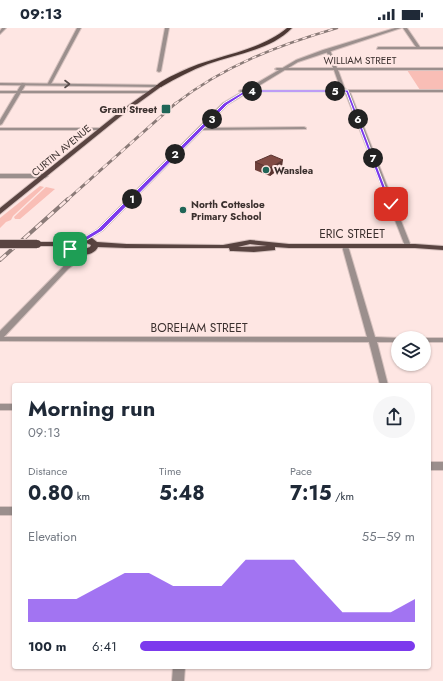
<!DOCTYPE html>
<html lang="en">
<head>
<meta charset="utf-8">
<style>
	:root { --surface:#fff; --page:#f6f6f7; --text:#1f2937; --muted:#747a83; --accent:#7c3aed }
	body { margin:0; font-family:Jost,sans-serif; background:var(--page); color:var(--text); height:100vh; display:flex; flex-direction:column; font-size:15px; white-space:nowrap }
	* { box-sizing:border-box; margin:0 }
	p { font-size:13px; color:var(--muted) }
	.icon { flex:none; width:22px; height:22px; fill:none; stroke:currentColor; stroke-width:2; stroke-linecap:round; stroke-linejoin:round }
	.map { position:relative; flex:1; overflow:hidden }
	.details { position:absolute; left:12px; top:355px; width:419px; height:286px; display:flex; flex-direction:column; background:var(--surface); border-radius:4px; box-shadow:0 1px 3px #0004 }
	.details>* { flex:none }
	.buttons { position:absolute; left:391px; top:303px; display:grid; gap:8px }
	.buttons a { display:grid; place-items:center; width:40px; height:40px; border-radius:50%; background:var(--surface); box-shadow:0 1px 3px #0004; font-size:20px }
	.pin { position:absolute; display:grid; place-items:center; width:34px; height:34px; color:#fff; margin:-17px; border-radius:8px; box-shadow:0 2px 6px #0006 }
	.km { position:absolute; width:20px; height:20px; margin:-10px; border-radius:50%; background:#222; color:#fff; font-size:11px; line-height:20px; text-align:center }
	.round { display:grid; place-items:center; flex:none; width:42px; height:42px; border-radius:21px; background:var(--page) }
	.headline { display:flex; align-items:center; justify-content:space-between; height:68px; padding:0 16px }
	h1 { font-size:22px; font-weight:700; line-height:30px }
	.metrics { display:grid; grid-template-columns:repeat(3,1fr); gap:6px; height:68px; padding:4px 16px }
	.metrics div { display:grid; align-content:center }
	.metrics b { font-size:20px; font-weight:700 }
	.metrics small { font-size:11px; font-weight:400 }
	.metrics p { font-size:11px }
	.chart { height:112px; padding:8px 16px }
	.chart p { display:flex; justify-content:space-between }
	.chart svg { width:100%; height:72px; margin-top:4px; fill:var(--accent); opacity:.7 }
	ul { padding:0 16px; list-style:none; font-size:13px }
	li { display:grid; grid-template-columns:64px 48px 1fr; align-items:center; height:30px }
	li i { height:10px; border-radius:5px; background:var(--accent) }
	.status { display:flex; justify-content:space-between; align-items:center; height:28px; padding:0 20px; background:var(--surface); direction:ltr }
	.status svg { height:11px; fill:currentColor }
	.map>svg:first-child { display:block }
</style>
</head>
<body>
<div class="status"><b>09:13</b><svg viewBox="0 0 49 12"><path d="M0 12V9h3v3zM5 12V6h3v6zM10 12V3h3v9zM15 12V0h3v12zM26 1h20v11H26zM47 4h2v5h-2z"/></svg></div>
<div class="map">
<svg width="443" height="653" viewBox="0 0 443 653">
	<rect width="100%" height="100%" fill="#fee6e3"/>
	<path fill="#f9beb6" d="M 407,42 L 443,42 L 443,62 L 420,62 Z
		M 40,158 L 44,159 L 13,188 L 11,192 L 6,194 L 0,200 L 0,190 Z
		M 46,159 L 55,161 L 20,191 L 15,191 L 14,189 Z"/>
	<g fill="none" stroke-linecap="round" stroke-linejoin="round">
		<defs>
			<path id="minor" d="M 2,0 L 6,0 L 0,6 L 0,3 Z
				M 77,0 L 81,0 L 51,56 L 47,57 Z
				M 165,0 L 169,0 L 161,43 L 159,44 L 157,43 Z
				M 403,0 L 407,0 L 420,19 L 443,19 L 443,21 L 377,21 L 378,19 L 416,19 Z
				M 328,21 L 330,22 L 337,40 L 443,40 L 443,42 L 338,42 L 345,61 L 347,62 L 443,62 L 443,64 L 350,64 L 411,218 L 410,219 L 406,219 L 405,218 L 345,64 L 241,64 L 239,63 L 241,62 L 341,62 L 334,42 L 277,42 L 275,41 L 277,40 L 333,40 L 326,22 Z
				M 22,55 L 26,56 L 2,96 L 0,97 L 0,92 Z
				M 304,99 L 306,100 L 306,101 L 200,102 L 198,101 L 200,100 Z
				M 0,100 L 102,100 L 104,101 L 102,102 L 0,102 Z
				M 0,146 L 45,146 L 48,148 L 45,150 L 0,150 Z
				M 345,216 L 348,218 L 375,309 L 400,310 L 398,310 L 398,314 L 377,314 L 388,357 L 380,357 L 369,314 L 0,313 L 0,309 L 367,309 L 342,218 Z
				M 422,310 L 443,310 L 443,314 L 424,314 L 424,310 Z
				M 0,376 L 14,376 L 14,382 L 0,382 Z
				M 429,434 L 443,434 L 443,442 L 429,442 Z
				M 0,479 L 14,479 L 14,487 L 0,487 Z
				M 173,639 L 185,639 L 184,653 L 172,653 Z"/>
			<path id="tertiary" d="M 395,0 L 401,0 L 298,34 L 227,77 L 102,203 L 87,212 L 85,213 L 82,211 L 98,201 L 223,75 L 296,32 L 323,22 Z
				M 0,55 L 159,57 L 161,58 L 159,59 L 0,57 Z
				M 0,63 L 151,63 L 153,64 L 151,65 L 0,65 Z
				M 71,220 L 74,222 L 71,233 L 85,223 L 89,223 L 90,224 L 68,241 L 3,310 L 0,310 L 0,303 L 63,239 L 68,222 Z"/>
			<path id="primary" d="M 157,57 L 162,58 L 126,84 L 0,186 L 0,180 L 122,82 Z
				M 82,209 L 92,210 L 97,214 L 126,216 L 223,217 L 250,212 L 289,216 L 415,216 L 443,218 L 443,222 L 415,220 L 289,220 L 275,219 L 275,222 L 254,224 L 233,223 L 230,223 L 229,220 L 126,220 L 98,219 C 93,229 76,229 67,223 L 67,218 L 37,218 L 33,216 L 37,214 L 68,214 ZM 82,213 L 91,217 L 90,219 L 82,222 L 74,220 L 76,215 ZM 250,216 L 267,218 L 238,219 Z"/>
			<path id="trunk" d="M 287,0 L 292,0 C 271,22 236,26 208,36 C 192,42 176,50 161,59 L 156,58 C 162,52 172,48 180,44 C 214,27 257,25 287,0 Z"/>
		</defs>
		<use href="#minor" stroke="#d7c2bf" stroke-width="2"/>
		<use href="#tertiary" stroke="#d7c2bf" stroke-width="2"/>
		<use href="#primary" stroke="#d7c2bf" stroke-width="2"/>
		<use href="#trunk" stroke="#d7c2bf" stroke-width="2"/>
		<use href="#minor" fill="#9b8f8d" fill-rule="evenodd"/>
		<use href="#tertiary" fill="#9b8f8d" fill-rule="evenodd"/>
		<use href="#primary" fill="#594441" fill-rule="evenodd"/>
		<use href="#trunk" fill="#4d3834" fill-rule="evenodd"/>
		<defs>
			<path id="rail-far2" d="M 175,76 C 223,38 279,17 337,0"/>
			<path id="rail-far1" d="M 67,172 L 176,75"/>
			<path id="rail" d="M 0,232 L 68,171"/>
		</defs>
		<use href="#rail-far2" stroke="#8b7b78" stroke-width="2.5"/>
		<use href="#rail-far1" stroke="#8b7b78" stroke-width="3"/>
		<use href="#rail" stroke="#8b7b78" stroke-width="4"/>
		<use href="#rail-far2" stroke="#fee6e3" stroke-width="1.5" stroke-dasharray="4.5" stroke-linecap="butt"/>
		<use href="#rail-far1" stroke="#fee6e3" stroke-width="2" stroke-dasharray="6" stroke-linecap="butt"/>
		<use href="#rail" stroke="#fee6e3" stroke-width="2.5" stroke-dasharray="8" stroke-linecap="butt"/>
		<defs>
			<path id="primary-bridge" d="M 0,216 L 37,216"/>
		</defs>
		<use href="#primary-bridge" stroke="#d7c2bf" stroke-width="10" stroke-linecap="butt"/>
		<use href="#primary-bridge" stroke="#594441" stroke-width="8"/>
	</g>
	<path fill="#6f403a" d="M 255,134 L 282,139 L 270,148 L 255,142 Z"/>
	<path fill="#5a3430" d="M 283,132 L 282,139 L 270,148 L 270,140 Z"/>
	<path fill="#814b44" stroke="#5a3430" d="M 271,127 L 283,132 L 270,140 L 255,134 Z"/>
	<defs><path id="oneway-chevron" d="M-2-3.5L2.5 0L-2 3.5" fill="none" stroke-width="1.6" stroke-linecap="round" stroke-linejoin="round"/></defs>
	<use stroke="#584c4a" href="#oneway-chevron" transform="translate(67 56)"/>
	<path fill="#7c3aed" stroke="#fff" d="M 348,62 L 392,177 L 388,176 L 346,64 L 247,64 L 227,77 L 102,203 L 87,212 L 75,215 L 71,222 L 67,221 L 70,213 L 83,210 L 98,201 L 224,75 L 246,62 Z"/>
	<g fill="#206557" stroke="#fee6e3" stroke-width="1.5">
		<rect x="161" y="76" width="10" height="10" rx="2"/>
		<circle cx="266" cy="142" r="4"/>
		<circle cx="183" cy="182" r="4"/>
	</g>
	<g text-anchor="middle" stroke-width="4" stroke-linejoin="round" paint-order="stroke">
		<g font-size="10" fill="#3b302e" stroke="#fee6e3">
			<text x="360" y="36">WILLIAM STREET</text>
			<text transform="translate(61 122) rotate(-40)" y="4">CURTIN AVENUE</text>
		</g>
		<g font-size="10" font-weight="bold" fill="#3b302e" stroke="#fee6e3" text-anchor="start">
			<text x="157" y="85" text-anchor="end">Grant Street</text>
			<text x="274" y="146">Wanslea</text>
			<text x="191" y="180">North Cottesloe<tspan x="191" dy="12">Primary School</tspan></text>
		</g>
		<g font-size="12" fill="#3b302e" stroke="#fee6e3">
			<text x="352" y="210">ERIC STREET</text>
			<text x="199" y="304">BOREHAM STREET</text>
		</g>
	</g>
</svg>
<div class="buttons">
<a><svg class="icon" aria-label="layers" viewBox="0 0 24 24"><path d="M12 4l9 5-9 5-9-5zM3 14l9 5 9-5"/></svg></a>
</div>
<div class="pin" style="left:70px;top:221px;background:#1e9e55"><svg class="icon" aria-label="arrive" viewBox="0 0 24 24"><path d="M6 21V4h12l-3 4 3 4H6"/></svg></div>
<div class="pin" style="left:391px;top:176px;background:#d93025"><svg class="icon" aria-label="check" viewBox="0 0 24 24"><path d="M5 12l5 5 9-10"/></svg></div>
<b class="km" style="left:132px;top:171px">1</b>
<b class="km" style="left:175px;top:126px">2</b>
<b class="km" style="left:212px;top:91px">3</b>
<b class="km" style="left:252px;top:63px">4</b>
<b class="km" style="left:335px;top:63px">5</b>
<b class="km" style="left:358px;top:91px">6</b>
<b class="km" style="left:373px;top:130px">7</b>
<section class="details">
<div class="headline"><div><h1>Morning run</h1><p>09:13</p></div><a class="round"><svg class="icon" aria-label="share" viewBox="0 0 24 24"><path d="M12 15V3M7 8l5-5 5 5M5 13v7h14v-7"/></svg></a></div>
<div class="metrics">
<div><p>Distance</p><b>0.80<small> km</small></b></div>
<div><p>Time</p><b>5:48</b></div>
<div><p>Pace</p><b>7:15<small> /km</small></b></div>
</div>
<div class="chart"><p><span>Elevation</span>55–59 m</p>
<svg viewBox="0 0 160 44" preserveAspectRatio="none"><path d="M0 44V30L10 30L20 30L30 22L40 14L50 14L60 22L70 22L80 22L90 6L100 6L110 6L120 22L130 38L140 38L150 38L160 30V44z"/></svg>
</div>
<ul>
<li><b>100 m</b>6:41<i style="width:100%"></i></li>
</ul>
</section>
</div>
</body>
</html>
